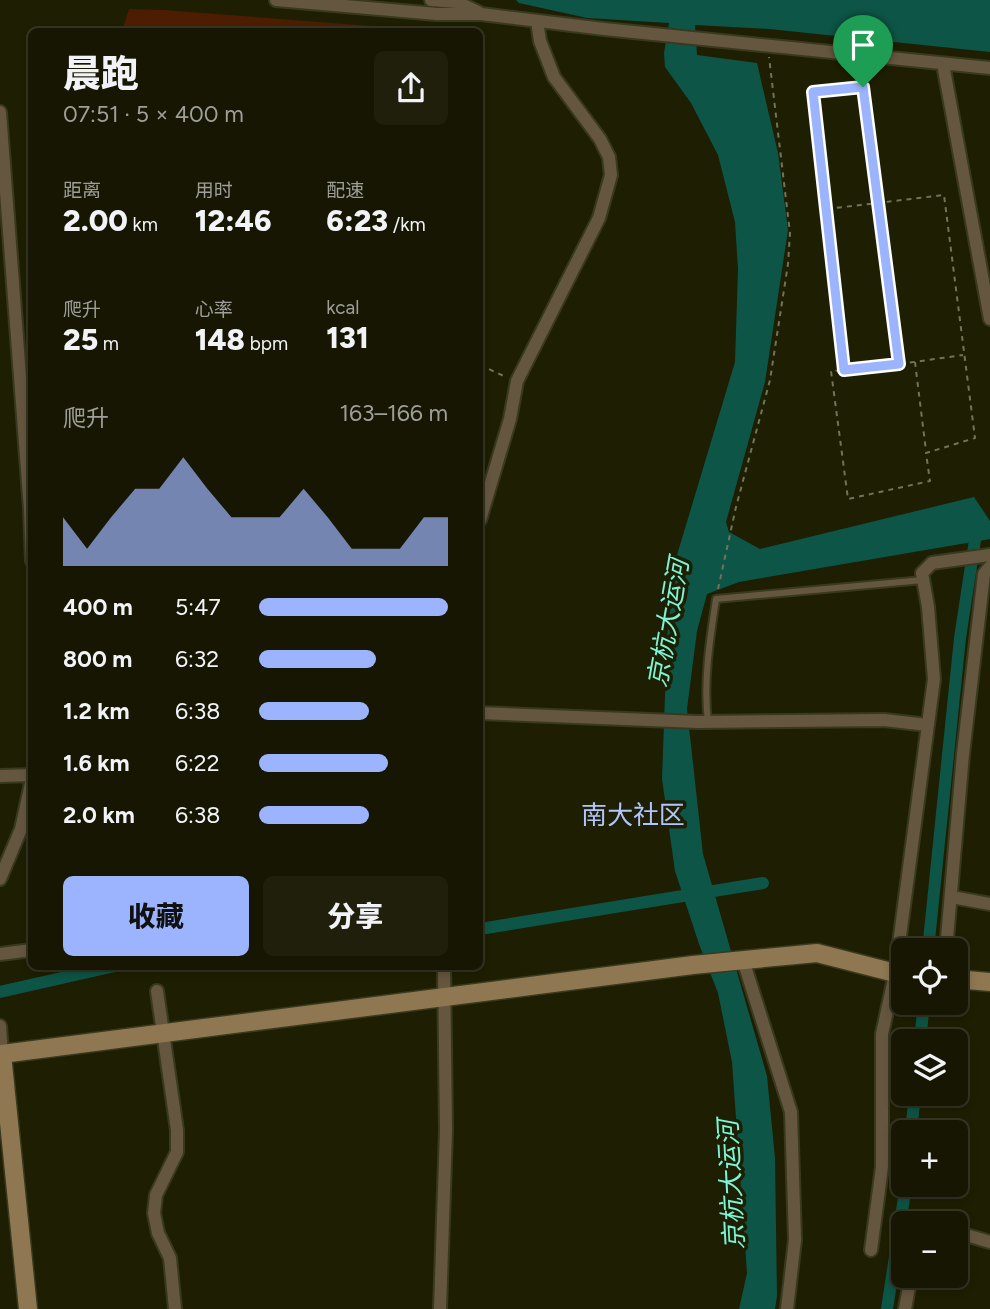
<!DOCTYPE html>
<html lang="zh">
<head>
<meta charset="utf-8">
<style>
	:root { --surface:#161602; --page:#1f1f0c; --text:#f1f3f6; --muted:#9e9f99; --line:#353524; --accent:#9cb4fd }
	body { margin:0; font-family:Figtree,"Noto Sans SC",sans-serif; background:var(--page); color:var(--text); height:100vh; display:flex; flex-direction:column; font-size:26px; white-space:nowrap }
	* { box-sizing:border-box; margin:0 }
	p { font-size:23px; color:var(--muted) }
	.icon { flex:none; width:38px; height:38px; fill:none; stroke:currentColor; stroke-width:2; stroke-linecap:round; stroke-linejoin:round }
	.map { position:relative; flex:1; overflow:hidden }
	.side { position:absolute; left:28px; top:28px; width:455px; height:942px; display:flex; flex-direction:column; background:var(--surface); border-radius:10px; box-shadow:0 4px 10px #0003,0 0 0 2px var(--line) }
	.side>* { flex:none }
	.tools { position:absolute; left:891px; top:938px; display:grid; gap:14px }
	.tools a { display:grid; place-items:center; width:77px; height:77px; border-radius:10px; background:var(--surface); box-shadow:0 4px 10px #0003,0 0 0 2px var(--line); font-size:35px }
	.pin { position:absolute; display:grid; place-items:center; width:60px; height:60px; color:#fff; margin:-72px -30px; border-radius:50% 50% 50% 0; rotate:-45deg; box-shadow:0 0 7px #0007 }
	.pin .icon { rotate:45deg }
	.round { display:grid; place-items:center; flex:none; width:74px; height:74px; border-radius:10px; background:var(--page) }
	.overview { display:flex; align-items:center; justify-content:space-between; height:119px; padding:0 35px }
	h1 { font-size:38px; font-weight:800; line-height:52px }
	.figures { display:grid; grid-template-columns:repeat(3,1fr); gap:10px; height:119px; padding:7px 35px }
	.figures div { display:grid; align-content:center }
	.figures b { font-size:30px; font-weight:800 }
	.figures small { font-size:19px; font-weight:400 }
	.figures p { font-size:19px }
	.chart { height:196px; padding:14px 35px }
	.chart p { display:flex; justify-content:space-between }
	.chart svg { width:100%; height:126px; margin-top:7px; fill:var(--accent); opacity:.7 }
	.primary-button { display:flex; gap:14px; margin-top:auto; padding:14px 35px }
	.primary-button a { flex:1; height:80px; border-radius:10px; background:var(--accent); color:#111; font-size:28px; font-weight:800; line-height:80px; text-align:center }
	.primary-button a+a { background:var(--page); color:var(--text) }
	ul { padding:0 35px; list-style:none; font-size:23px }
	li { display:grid; grid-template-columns:112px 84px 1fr; align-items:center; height:52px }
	li i { height:18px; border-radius:9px; background:var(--accent) }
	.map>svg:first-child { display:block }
</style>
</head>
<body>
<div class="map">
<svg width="990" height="1309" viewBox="0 0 990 1309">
	<rect width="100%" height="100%" fill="#1e1e02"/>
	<path fill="#4d1d01" d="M 129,9 L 164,10 L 438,31 L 122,31 Z"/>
	<path fill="#0d5546" d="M 516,0 L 990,0 L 990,52 L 769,29 L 695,25 L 697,55 L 757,63 L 778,153 L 788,230 L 765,382 L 726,522 L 729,532 L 760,549 L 974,497 L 990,521 L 990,539 L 739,582 L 707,594 L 697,631 L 687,709 L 703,854 L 767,1076 L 775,1158 L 777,1296 L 775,1309 L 739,1309 L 747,1273 L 732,1062 L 718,993 L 699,944 L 675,871 L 662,779 L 667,639 L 674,565 L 735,362 L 738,269 L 735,222 L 718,155 L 691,103 L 665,67 L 664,53 L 669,23 L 587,18 L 519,3 Z"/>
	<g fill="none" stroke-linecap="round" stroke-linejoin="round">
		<path stroke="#0d5546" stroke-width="12" d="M 480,929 L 763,883
			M 928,950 L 960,638 L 975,540 L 969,527 L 966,527
			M 0,992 L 115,966
			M 920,1041 L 924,1003
			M 911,1132 L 915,1094
			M 887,1309 L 906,1185"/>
		<defs>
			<path id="lane" d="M 708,722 C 703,682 710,639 716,599 L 923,580"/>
			<path id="street" d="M 276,0 L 437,14 L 481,14 L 604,29 L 990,68
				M 431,0 L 457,2 L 478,12
				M 943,64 L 990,319
				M 0,112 L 30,509 L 32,561
				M 480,520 L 510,419 L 517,381 L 599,218 L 611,175 L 609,157 L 600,139 L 554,77 L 540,41 L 537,21
				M 480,713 L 698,722 L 884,720 L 928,725
				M 0,776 L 32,775
				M 0,879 L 21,829 L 32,779
				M 952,897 L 990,904
				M 946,950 L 963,754 L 984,574 L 990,567
				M 0,954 L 32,950
				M 743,960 L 791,1112 L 795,1240 L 787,1309
				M 157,991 L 177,1130 L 177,1152 L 156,1195 L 154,1213 L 158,1233 L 170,1258 L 175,1309
				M 0,1026 L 2,1054 L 0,1054
				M 956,1232 L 990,1242
				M 871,1250 L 882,1167 L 882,1034 L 895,974 L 934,679 L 928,607 L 922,573 L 932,563 L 990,555
				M 440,1309 L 446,1131 L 444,966
				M 905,1309 L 911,1276"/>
			<path id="secondary" d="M 956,979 L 990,982
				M 28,1309 L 2,1054 L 693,965 L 817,953 L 903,975"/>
		</defs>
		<use href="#lane" stroke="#39391f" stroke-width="10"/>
		<use href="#street" stroke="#39391f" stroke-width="16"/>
		<use href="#secondary" stroke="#39391f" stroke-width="21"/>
		<path stroke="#72735c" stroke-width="2" stroke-dasharray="5 5" stroke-linecap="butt" d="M 863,87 L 813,92 L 844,370 L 899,364 L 863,87 L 864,67
			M 827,209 L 944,195 L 975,438 L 926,453 L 930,481 L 848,499 L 831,371 L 844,370
			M 915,362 L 926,451
			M 900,364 L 963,355
			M 480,365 L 506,377
			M 718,589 L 736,507 L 770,380 L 788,264 L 790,233 L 769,57"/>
		<use href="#lane" stroke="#65563f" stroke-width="6"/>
		<use href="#street" stroke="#65563f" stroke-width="12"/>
		<use href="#secondary" stroke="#8e7751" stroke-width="18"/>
	</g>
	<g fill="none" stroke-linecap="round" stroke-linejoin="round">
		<defs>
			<path id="route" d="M 863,87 L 899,364 L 844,370 L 813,92 Z"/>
		</defs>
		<use href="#route" stroke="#fff" stroke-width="14"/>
		<use href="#route" stroke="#9cb4fd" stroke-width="9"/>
	</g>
	<g text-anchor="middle" stroke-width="7" stroke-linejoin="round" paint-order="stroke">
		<g font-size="26" font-style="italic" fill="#7cf5d6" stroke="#1e1e02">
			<text transform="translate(668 623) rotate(-80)" y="9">京杭大运河</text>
			<text transform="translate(731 1185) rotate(-93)" y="9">京杭大运河</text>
		</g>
		<g font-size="26" fill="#b2c5fc" stroke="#1e1e02">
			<text x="633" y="824">南大社区</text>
		</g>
	</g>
</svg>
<div class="tools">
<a><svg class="icon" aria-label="locate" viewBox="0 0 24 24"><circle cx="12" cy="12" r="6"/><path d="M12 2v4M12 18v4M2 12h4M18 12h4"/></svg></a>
<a><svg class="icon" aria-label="layers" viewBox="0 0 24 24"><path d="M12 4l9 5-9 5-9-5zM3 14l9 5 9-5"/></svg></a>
<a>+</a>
<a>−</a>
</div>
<div class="pin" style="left:863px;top:87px;background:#1e9e55"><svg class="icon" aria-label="arrive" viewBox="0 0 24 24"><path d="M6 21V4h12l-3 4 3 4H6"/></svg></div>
<section class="side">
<div class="overview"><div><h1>晨跑</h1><p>07:51 · 5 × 400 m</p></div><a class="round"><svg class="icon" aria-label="share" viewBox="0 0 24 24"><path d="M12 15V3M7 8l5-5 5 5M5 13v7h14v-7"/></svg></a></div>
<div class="figures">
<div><p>距离</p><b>2.00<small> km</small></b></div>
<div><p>用时</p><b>12:46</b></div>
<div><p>配速</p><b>6:23<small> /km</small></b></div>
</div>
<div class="figures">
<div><p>爬升</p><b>25<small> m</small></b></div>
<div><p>心率</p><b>148<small> bpm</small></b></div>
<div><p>kcal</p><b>131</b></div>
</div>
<div class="chart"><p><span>爬升</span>163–166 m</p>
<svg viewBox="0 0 160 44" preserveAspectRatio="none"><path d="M0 44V27L10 38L20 27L30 17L40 17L50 6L60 17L70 27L80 27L90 27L100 17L110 27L120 38L130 38L140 38L150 27L160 27V44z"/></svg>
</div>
<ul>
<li><b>400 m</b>5:47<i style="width:100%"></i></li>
<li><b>800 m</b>6:32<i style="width:62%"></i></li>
<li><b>1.2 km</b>6:38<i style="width:58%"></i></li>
<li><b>1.6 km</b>6:22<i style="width:68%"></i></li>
<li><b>2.0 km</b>6:38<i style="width:58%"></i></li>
</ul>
<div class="primary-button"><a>收藏</a><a>分享</a></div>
</section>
</div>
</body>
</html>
